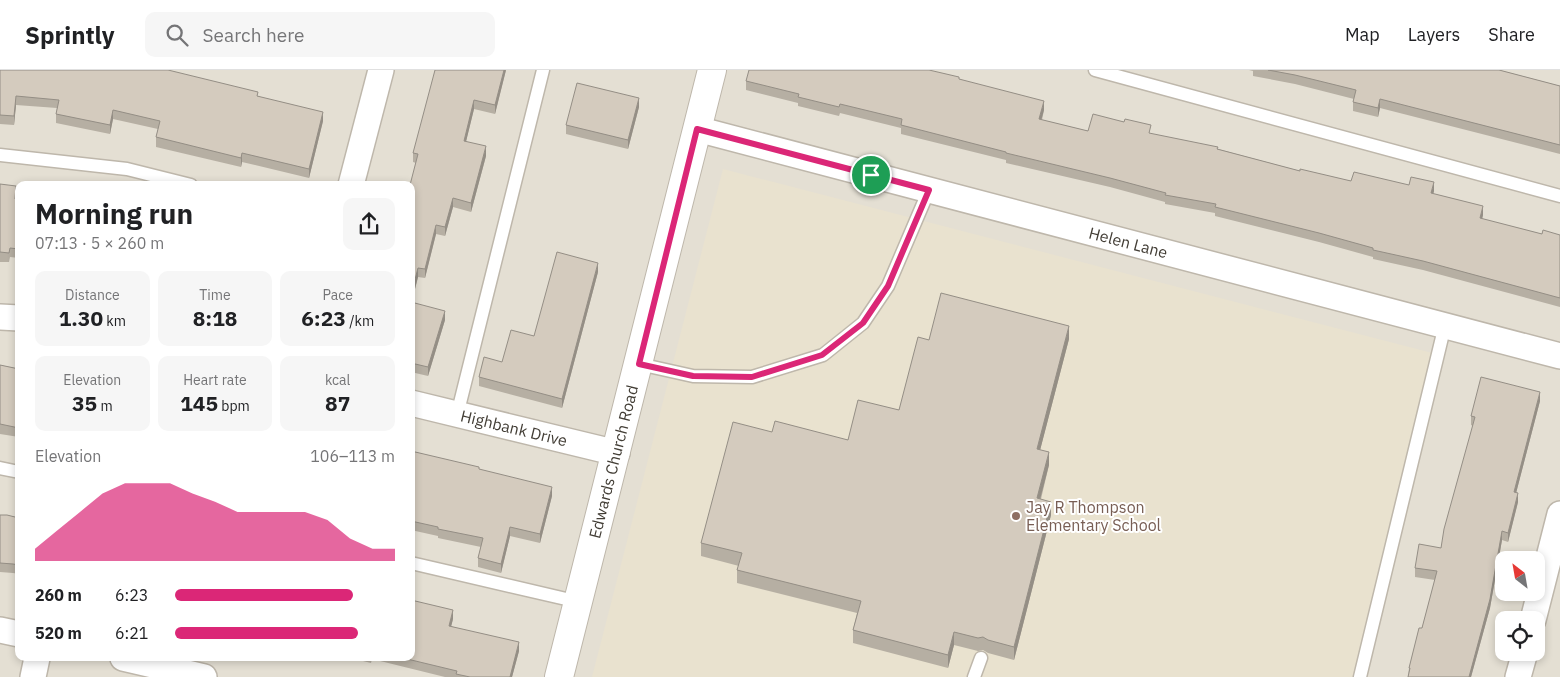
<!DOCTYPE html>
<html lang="en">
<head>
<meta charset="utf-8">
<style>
	:root { --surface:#fff; --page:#f6f6f6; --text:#202124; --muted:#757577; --line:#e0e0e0; --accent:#db2777 }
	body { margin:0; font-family:"IBM Plex Sans",sans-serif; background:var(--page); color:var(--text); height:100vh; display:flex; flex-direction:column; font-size:19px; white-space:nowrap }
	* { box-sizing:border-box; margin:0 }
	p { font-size:16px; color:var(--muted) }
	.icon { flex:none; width:28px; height:28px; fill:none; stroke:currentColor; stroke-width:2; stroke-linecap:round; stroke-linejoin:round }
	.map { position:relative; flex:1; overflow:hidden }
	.side { position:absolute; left:15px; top:111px; width:400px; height:480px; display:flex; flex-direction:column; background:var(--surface); border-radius:10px; box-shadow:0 2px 8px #0003 }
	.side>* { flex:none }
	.needle { width:32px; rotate:329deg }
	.controls { position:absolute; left:1495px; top:481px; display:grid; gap:10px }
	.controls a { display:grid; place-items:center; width:50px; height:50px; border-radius:10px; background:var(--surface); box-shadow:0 2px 8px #0003; font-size:25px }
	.pin { position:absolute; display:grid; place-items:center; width:42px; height:42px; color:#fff; margin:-21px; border:2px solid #fff; border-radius:50%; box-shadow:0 1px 5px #0007 }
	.round { display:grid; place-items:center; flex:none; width:52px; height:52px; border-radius:10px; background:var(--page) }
	.summary { display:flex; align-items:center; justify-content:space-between; height:85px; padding:0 20px }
	h1 { font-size:28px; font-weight:700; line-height:38px }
	.figures { display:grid; grid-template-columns:repeat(3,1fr); gap:8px; height:85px; padding:5px 20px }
	.figures div { display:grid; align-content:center; border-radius:10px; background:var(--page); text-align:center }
	.figures b { font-size:21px; font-weight:700 }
	.figures small { font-size:14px; font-weight:400 }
	.figures p { font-size:14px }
	.chart { height:140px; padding:10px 20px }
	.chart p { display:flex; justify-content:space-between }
	.chart svg { width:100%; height:90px; margin-top:5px; fill:var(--accent); opacity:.7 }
	ul { padding:0 20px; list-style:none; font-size:16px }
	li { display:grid; grid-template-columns:80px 60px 1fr; align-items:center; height:38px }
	li i { height:12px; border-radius:6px; background:var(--accent) }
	header { display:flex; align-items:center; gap:30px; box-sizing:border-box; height:70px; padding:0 25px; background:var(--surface); border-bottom:1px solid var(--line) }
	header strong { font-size:24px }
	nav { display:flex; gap:28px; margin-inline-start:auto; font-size:18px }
	.search { width:350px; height:45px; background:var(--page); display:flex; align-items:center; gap:12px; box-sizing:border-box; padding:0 18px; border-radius:10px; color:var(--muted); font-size:19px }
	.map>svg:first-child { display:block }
</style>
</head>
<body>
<header>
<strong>Sprintly</strong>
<div class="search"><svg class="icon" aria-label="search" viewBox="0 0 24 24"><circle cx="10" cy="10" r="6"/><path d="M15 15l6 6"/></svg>Search here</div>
<nav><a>Map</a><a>Layers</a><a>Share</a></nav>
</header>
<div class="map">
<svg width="1560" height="607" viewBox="0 0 1560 607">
	<rect width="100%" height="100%" fill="#f1ede4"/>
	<path fill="#e4dfd3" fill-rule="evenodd" d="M 0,0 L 1560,0 L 1560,607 L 0,607 ZM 19,115 L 411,115 L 411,588 L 19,588 ZM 1504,490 L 1536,490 L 1536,522 L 1504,522 ZM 1504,550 L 1536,550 L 1536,582 L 1504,582 Z"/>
	<path fill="#e9e2cf" d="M 723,99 L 1440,285 L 1357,607 L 592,607 Z"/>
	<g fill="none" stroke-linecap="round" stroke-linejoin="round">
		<defs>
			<path id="service" d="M 1095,0 L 1560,126
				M 0,85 L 127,99 L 191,115
				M 639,294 L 693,306 L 752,307 L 823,285 L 863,253 L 888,216 L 929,120
				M 457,345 L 543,0
				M 0,398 L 19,402
				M 411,493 L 579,532
				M 974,607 L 981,588
				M 1360,607 L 1445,255"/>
			<g id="minor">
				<path id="s1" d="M 697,59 L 1560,286"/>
				<path d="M 351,115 L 381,0"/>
				<path d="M 0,247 L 19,248"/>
				<path id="s2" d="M 411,333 L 617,383"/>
				<path d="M 1533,550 L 1560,444"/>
				<path d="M 0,560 L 19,564"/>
				<path d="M 123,588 L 204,607"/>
				<path d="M 33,607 L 37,588"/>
				<path d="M 1518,607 L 1525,582"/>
			</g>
			<g id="tertiary">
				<path id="s3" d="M 559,607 L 712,0"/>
			</g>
		</defs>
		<use href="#service" stroke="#beb7ab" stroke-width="15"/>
		<use href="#minor" stroke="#beb7ab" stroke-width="28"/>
		<use href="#tertiary" stroke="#beb7ab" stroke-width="30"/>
		<use href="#service" stroke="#fff" stroke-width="12"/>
		<use href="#minor" stroke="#fff" stroke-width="25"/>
		<use href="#tertiary" stroke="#fff" stroke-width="28"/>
	</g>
	<path fill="#b6afa3" d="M 0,0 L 258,26 L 323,51 L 309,108 L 242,92 L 241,97 L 156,77 L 156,67 L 158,59 L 113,49 L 110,64 L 56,53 L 56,44 L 57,38 L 16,35 L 14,55 L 0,54 Z
		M 506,0 L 495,44 L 474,39 L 466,71 L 486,86 L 471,142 L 453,137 L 445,166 L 436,164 L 425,208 L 418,207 L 412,232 L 445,250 L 428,306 L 411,302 L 411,115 L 416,93 L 413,92 L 413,83 Z
		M 1249,0 L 1499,0 L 1560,16 L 1560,84 L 1380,38 L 1378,47 L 1353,41 L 1353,32 L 1354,29 L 1295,14 L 1253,6 L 1253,1 Z
		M 959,9 L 1044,40 L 1042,50 L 1088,61 L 1151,64 L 1218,79 L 1300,101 L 1351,111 L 1434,121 L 1433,124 L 1483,145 L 1482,149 L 1542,164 L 1560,165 L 1560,237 L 1423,200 L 1373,189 L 1373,187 L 1319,172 L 1215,146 L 1215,143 L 1165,134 L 1165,132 L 1110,117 L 1006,93 L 1006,90 L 901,64 L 901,58 L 840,43 L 839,46 L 798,36 L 798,33 L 746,20 L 746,11 Z
		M 639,37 L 628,79 L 566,64 L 566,55 Z
		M 0,114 L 16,125 L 16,129 L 19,129 L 19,188 L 10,187 L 9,192 L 0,192 Z
		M 598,202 L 562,338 L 479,316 L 479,307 L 502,292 L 534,266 Z
		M 1069,269 L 1040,380 L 1049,395 L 1041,429 L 1051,445 L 1014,590 L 988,583 L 983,580 L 978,581 L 954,575 L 948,598 L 853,573 L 853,560 L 857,543 L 737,513 L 737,500 L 739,496 L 701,486 L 701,473 L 772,362 L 848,370 L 899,340 L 929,270 Z
		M 0,295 L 19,299 L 19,367 L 0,364 Z
		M 1540,331 L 1516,423 L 1518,432 L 1508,472 L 1502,470 L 1490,538 L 1471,607 L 1408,607 L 1409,598 L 1422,558 L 1435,510 L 1415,507 L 1415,498 L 1441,478 L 1473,356 L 1471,355 L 1471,346 Z
		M 411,381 L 479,399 L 552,426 L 540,473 L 510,466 L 501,503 L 478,497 L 478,488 L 481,477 L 438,468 L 438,466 L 411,460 Z
		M 0,445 L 19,448 L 19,504 L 13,503 L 0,502 Z
		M 453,549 L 451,556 L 519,581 L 512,607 L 445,607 L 372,589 L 371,593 L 351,588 L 411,588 Z"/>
	<path fill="#948e85" d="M 504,0 L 506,0 L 495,44 L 495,35 Z
		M 16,26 L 16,35 L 14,55 L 14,46 Z
		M 639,28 L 639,37 L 628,79 L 628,70 Z
		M 1380,29 L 1380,38 L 1378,47 L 1378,38 Z
		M 474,30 L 474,39 L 464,80 L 464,71 Z
		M 1044,31 L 1044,40 L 1039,58 L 1039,49 Z
		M 113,40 L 113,49 L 110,64 L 110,55 Z
		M 323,42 L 323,51 L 309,108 L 309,99 Z
		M 486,76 L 486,86 L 471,142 L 471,133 Z
		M 242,83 L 242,92 L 241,97 L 241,88 Z
		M 1434,112 L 1434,121 L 1431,132 L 1431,123 Z
		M 453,128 L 453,137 L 445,166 L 445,157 Z
		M 1483,136 L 1483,145 L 1480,157 L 1480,148 Z
		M 436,155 L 436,164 L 425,208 L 425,199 Z
		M 598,193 L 598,202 L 562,338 L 562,329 Z
		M 418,198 L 418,207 L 411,234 L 411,225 Z
		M 445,241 L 445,250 L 428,306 L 428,297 Z
		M 1069,256 L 1069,269 L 1037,392 L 1037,379 Z
		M 1540,322 L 1540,331 L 1514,431 L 1514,422 Z
		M 1049,382 L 1049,395 L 1037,441 L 1037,428 Z
		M 552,417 L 552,426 L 540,473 L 540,464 Z
		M 1518,423 L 1518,432 L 1508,472 L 1508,463 Z
		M 1051,432 L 1051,445 L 1014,590 L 1014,577 Z
		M 510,457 L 510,466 L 501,503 L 501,494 Z
		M 1502,461 L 1502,470 L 1490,538 L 1471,607 L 1469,607 Z
		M 453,540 L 453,549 L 449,565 L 449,556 Z
		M 954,562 L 954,575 L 948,598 L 948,585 Z
		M 519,572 L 519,581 L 512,607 L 510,607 Z"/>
	<path fill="#d4cbbe" stroke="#948e85" d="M 0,0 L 168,0 L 258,22 L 257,26 L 323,42 L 309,99 L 242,83 L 241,88 L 156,67 L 160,51 L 113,40 L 110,55 L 56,44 L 59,30 L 16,26 L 14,46 L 0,45 Z
		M 435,0 L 504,0 L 495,35 L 474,30 L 464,71 L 486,76 L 471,133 L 453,128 L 445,157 L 436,155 L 425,199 L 418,198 L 411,225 L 411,115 L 410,115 L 418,84 L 413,83 Z
		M 749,0 L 929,0 L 959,7 L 959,9 L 1044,31 L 1039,49 L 1088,61 L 1093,44 L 1124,52 L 1125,49 L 1151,55 L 1149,63 L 1218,77 L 1217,79 L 1300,101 L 1300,99 L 1351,111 L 1354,102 L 1409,115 L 1411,107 L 1434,112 L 1431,123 L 1483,136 L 1480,148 L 1542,164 L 1543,160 L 1560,165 L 1560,228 L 1423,191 L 1373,180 L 1373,178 L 1319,163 L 1215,137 L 1216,134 L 1165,125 L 1166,123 L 1110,108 L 1006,83 L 1006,82 L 901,55 L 902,49 L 840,34 L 839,37 L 798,27 L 799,24 L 746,11 Z
		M 1268,0 L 1499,0 L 1560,16 L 1560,75 L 1380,29 L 1378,38 L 1353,32 L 1356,20 L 1295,5 Z
		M 577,13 L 639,28 L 628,70 L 566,55 Z
		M 0,114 L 16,116 L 15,129 L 19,129 L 19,179 L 10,178 L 9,183 L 0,182 Z
		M 557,182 L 598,193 L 562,329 L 479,307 L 484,287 L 502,292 L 511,260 L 534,266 Z
		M 941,223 L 1069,256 L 1037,379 L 1049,382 L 1037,428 L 1051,432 L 1014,577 L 988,570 L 983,567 L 978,568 L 954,562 L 948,585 L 853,560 L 861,531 L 737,500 L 742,483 L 701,473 L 733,352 L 772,362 L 775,351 L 848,370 L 858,330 L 899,340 L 918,267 L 929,270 Z
		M 411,232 L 445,241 L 428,297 L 411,293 Z
		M 0,295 L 19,299 L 19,358 L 0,354 Z
		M 1481,307 L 1540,322 L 1514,422 L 1518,423 L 1508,463 L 1502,461 L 1490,529 L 1469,607 L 1408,607 L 1410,598 L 1409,598 L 1419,558 L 1422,558 L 1437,501 L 1415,498 L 1419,474 L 1441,478 L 1444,459 L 1475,347 L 1471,346 Z
		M 411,381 L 479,397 L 479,399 L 552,417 L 540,464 L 510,457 L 501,494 L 478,488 L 483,468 L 438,459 L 438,457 L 411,451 Z
		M 0,445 L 7,445 L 19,448 L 19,495 L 13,494 L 0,493 Z
		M 411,530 L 453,540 L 449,556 L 519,572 L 510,607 L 470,607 L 456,604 L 457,601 L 403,588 L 411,588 Z"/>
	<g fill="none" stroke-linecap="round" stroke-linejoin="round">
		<defs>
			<path id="route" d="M 697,59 L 929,120 L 888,216 L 863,253 L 822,285 L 752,307 L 693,306 L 639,294 Z"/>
		</defs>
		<use href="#route" stroke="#fff" stroke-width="10"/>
		<use href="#route" stroke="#db2777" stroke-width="6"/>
	</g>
	<circle fill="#8d6e63" stroke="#fff" stroke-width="2" cx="1016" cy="446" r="5"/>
	<g text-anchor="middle" stroke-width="4" stroke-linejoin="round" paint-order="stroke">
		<g font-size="16" fill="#423d35" stroke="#fff">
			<text dy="6" stroke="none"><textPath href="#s1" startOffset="446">Helen Lane</textPath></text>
			<text dy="6" stroke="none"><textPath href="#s2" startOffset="106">Highbank Drive</textPath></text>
			<text dy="6" stroke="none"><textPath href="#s3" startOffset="222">Edwards Church Road</textPath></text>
		</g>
		<g font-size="16" fill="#785e54" stroke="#fff" text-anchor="start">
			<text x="1026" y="443">Jay R Thompson<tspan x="1026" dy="18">Elementary School</tspan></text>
		</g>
	</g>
</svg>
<div class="controls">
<a><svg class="needle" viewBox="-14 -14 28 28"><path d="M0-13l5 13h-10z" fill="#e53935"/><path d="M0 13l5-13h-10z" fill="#757577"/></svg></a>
<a><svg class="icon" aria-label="locate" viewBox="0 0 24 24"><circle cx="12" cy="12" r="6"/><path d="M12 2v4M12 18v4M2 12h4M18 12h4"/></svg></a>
</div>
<div class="pin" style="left:871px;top:105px;background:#1e9e55"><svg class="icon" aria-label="arrive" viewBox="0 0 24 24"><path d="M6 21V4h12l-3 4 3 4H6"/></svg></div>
<section class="side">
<div class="summary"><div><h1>Morning run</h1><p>07:13 · 5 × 260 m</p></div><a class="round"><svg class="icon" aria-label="share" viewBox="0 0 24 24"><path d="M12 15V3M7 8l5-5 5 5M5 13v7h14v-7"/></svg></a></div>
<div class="figures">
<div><p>Distance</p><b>1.30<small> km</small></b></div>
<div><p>Time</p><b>8:18</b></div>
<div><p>Pace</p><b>6:23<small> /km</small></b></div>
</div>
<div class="figures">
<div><p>Elevation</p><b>35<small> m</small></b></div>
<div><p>Heart rate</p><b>145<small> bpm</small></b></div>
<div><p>kcal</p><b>87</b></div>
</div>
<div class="chart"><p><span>Elevation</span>106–113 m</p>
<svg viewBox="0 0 160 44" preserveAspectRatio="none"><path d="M0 44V38L10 29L20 20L30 11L40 6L50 6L60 6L70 11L80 15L90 20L100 20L110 20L120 20L130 24L140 33L150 38L160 38V44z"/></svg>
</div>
<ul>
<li><b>260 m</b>6:23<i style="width:81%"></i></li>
<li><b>520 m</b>6:21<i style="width:83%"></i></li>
</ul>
</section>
</div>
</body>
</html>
